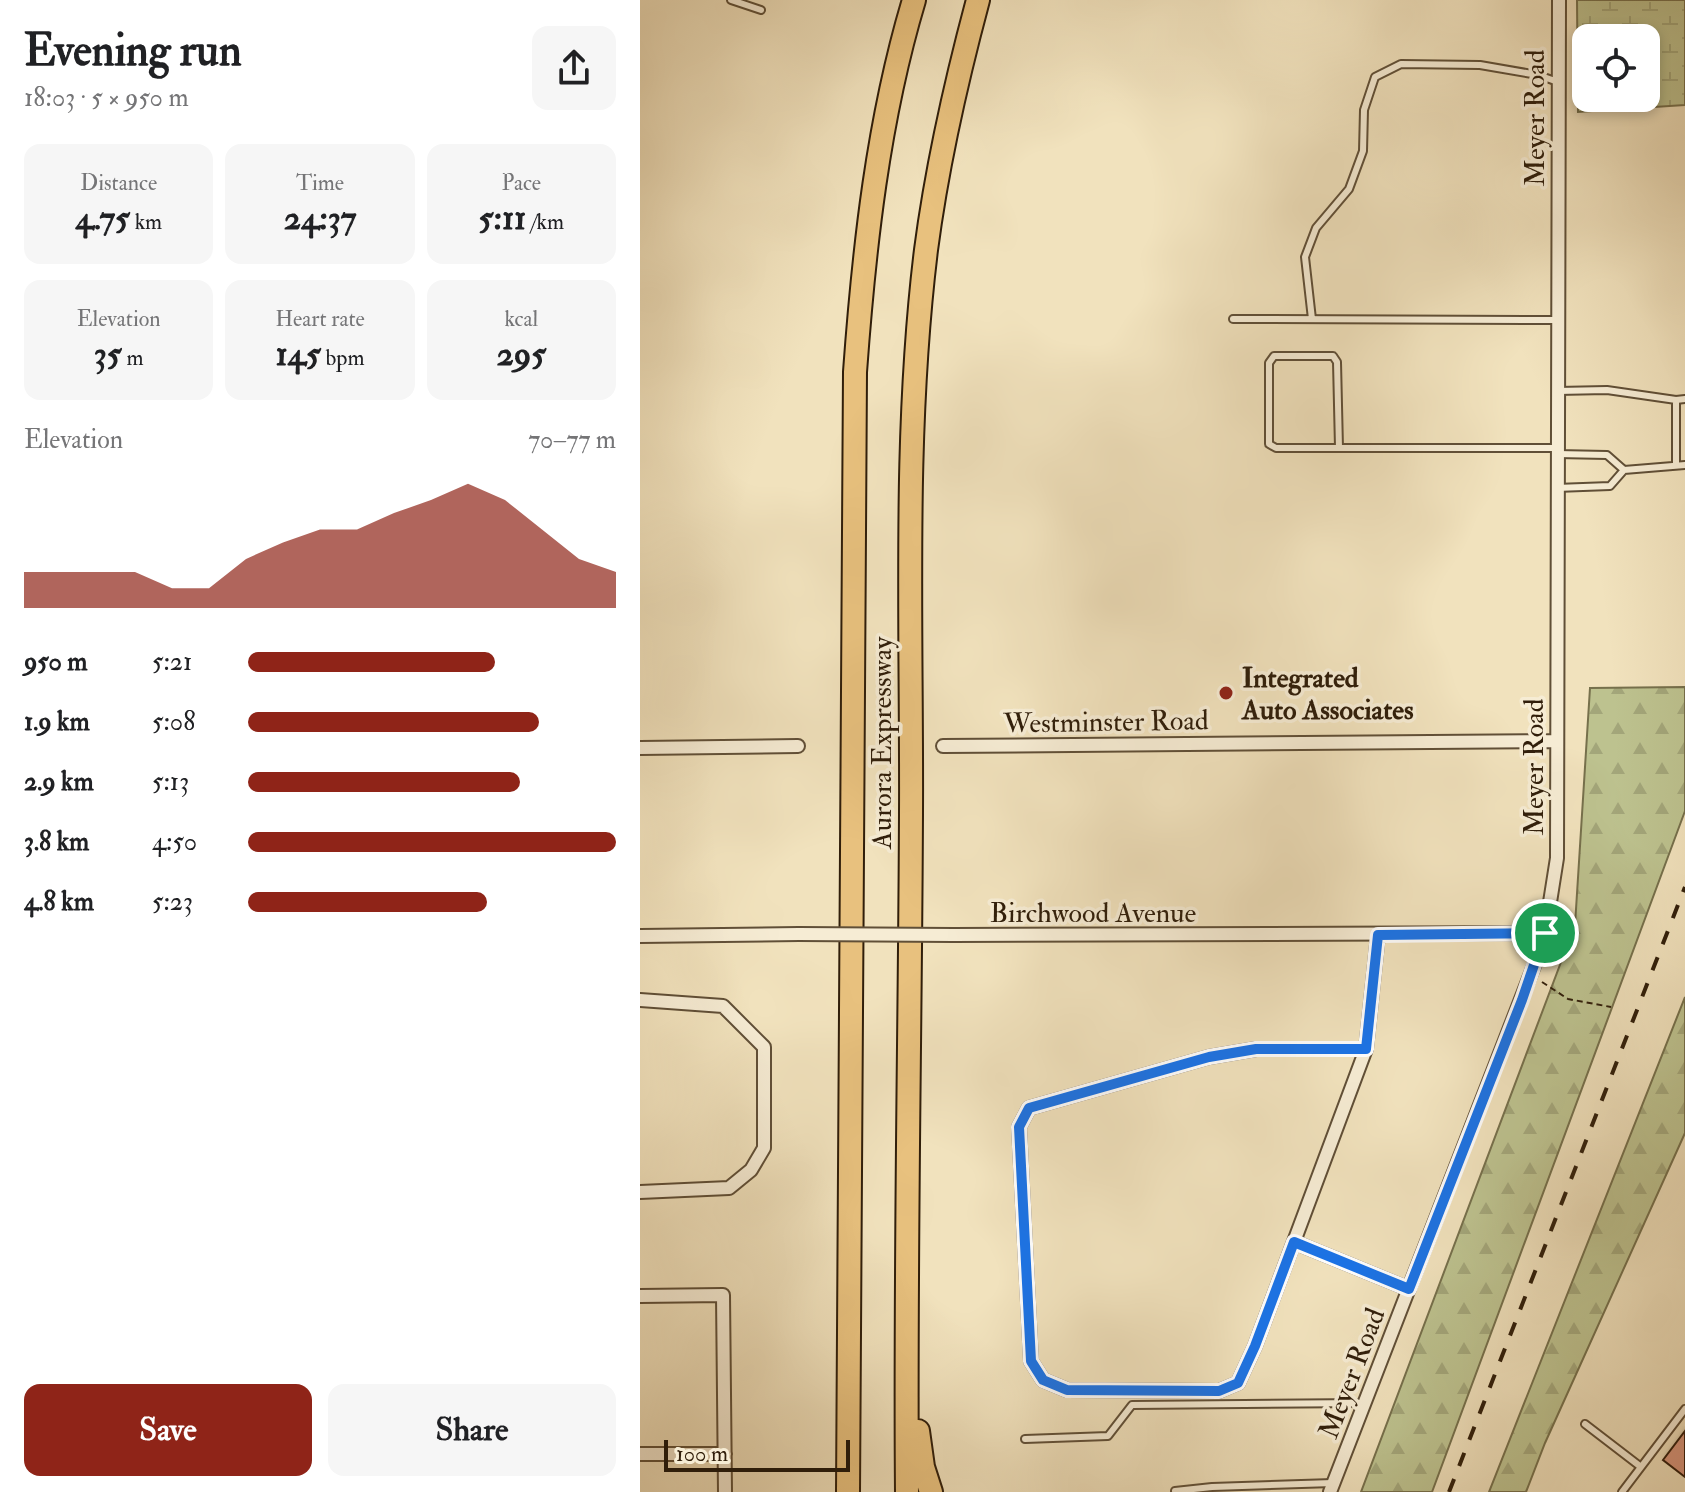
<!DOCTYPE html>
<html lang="en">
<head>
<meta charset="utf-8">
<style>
	:root { --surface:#fff; --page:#f6f6f6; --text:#202124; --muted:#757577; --accent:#8f2418 }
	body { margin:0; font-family:"IM FELL Double Pica",serif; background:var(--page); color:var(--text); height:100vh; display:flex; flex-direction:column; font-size:30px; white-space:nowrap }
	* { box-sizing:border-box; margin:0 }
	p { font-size:26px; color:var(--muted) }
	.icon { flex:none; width:44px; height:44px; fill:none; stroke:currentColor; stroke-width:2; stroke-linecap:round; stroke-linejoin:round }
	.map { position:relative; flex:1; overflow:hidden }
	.drawer { display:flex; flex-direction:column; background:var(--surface); width:640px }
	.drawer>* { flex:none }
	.buttons { position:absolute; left:932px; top:24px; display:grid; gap:16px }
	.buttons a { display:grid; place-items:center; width:88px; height:88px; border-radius:16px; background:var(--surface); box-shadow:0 4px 12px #0003; font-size:40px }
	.scale { position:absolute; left:24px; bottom:20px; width:186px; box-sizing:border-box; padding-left:8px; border:4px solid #301e0a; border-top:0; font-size:22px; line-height:28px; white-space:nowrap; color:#301e0a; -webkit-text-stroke:6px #f6ecd4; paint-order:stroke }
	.pin { position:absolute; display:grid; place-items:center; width:68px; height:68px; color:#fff; margin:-34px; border:4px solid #fff; border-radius:50%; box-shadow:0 2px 8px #0007 }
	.round { display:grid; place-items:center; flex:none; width:84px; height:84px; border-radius:16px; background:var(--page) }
	.head { display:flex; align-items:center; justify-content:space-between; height:136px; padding:0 24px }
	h1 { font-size:44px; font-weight:700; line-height:60px }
	.figures { display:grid; grid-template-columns:repeat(3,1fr); gap:12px; height:136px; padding:8px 24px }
	.figures div { display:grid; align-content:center; border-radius:16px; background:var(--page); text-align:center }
	.figures b { font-size:34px; font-weight:700 }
	.figures small { font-size:22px; font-weight:400 }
	.figures p { font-size:22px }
	.chart { height:224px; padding:16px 24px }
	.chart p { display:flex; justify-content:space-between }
	.chart svg { width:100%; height:144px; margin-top:8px; fill:var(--accent); opacity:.7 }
	.button { display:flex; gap:16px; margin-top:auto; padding:16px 24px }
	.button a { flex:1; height:92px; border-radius:16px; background:var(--accent); color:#fff; font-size:32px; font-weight:700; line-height:92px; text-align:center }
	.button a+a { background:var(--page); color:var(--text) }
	ul { padding:0 24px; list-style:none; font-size:26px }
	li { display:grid; grid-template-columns:128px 96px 1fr; align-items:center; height:60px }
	li i { height:20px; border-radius:10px; background:var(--accent) }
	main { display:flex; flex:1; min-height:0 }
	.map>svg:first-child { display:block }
</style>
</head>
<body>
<main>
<section class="drawer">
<div class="head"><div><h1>Evening run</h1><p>18:03 · 5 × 950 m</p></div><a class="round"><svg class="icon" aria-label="share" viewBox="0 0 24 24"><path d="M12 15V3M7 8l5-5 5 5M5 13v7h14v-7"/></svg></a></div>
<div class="figures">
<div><p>Distance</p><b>4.75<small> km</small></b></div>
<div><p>Time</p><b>24:37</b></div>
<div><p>Pace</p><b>5:11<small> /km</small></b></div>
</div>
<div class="figures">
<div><p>Elevation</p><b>35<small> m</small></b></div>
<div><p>Heart rate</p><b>145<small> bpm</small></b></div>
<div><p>kcal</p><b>295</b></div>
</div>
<div class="chart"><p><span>Elevation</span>70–77 m</p>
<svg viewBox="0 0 160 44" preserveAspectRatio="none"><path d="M0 44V33L10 33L20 33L30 33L40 38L50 38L60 29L70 24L80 20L90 20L100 15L110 11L120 6L130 11L140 20L150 29L160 33V44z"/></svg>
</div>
<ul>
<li><b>950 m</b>5:21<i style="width:67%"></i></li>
<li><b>1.9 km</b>5:08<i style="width:79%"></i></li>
<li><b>2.9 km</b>5:13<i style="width:74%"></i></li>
<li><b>3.8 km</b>4:50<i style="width:100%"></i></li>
<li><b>4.8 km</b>5:23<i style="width:65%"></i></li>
</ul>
<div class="button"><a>Save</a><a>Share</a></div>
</section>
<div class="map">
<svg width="1045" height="1492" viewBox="0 0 1045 1492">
	<defs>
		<pattern id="forest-firs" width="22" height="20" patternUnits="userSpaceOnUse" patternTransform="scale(2)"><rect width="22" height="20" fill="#bdc28f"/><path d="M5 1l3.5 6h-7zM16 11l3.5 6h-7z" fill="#a3a67a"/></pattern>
		<pattern id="wetland-marsh" width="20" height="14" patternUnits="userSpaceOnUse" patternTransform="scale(2)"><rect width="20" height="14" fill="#bdc28f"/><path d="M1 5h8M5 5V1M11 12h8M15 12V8" fill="none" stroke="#a3a67a"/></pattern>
		<filter id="shadow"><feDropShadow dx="3.5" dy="-3.5" stdDeviation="2" flood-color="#0004"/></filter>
	</defs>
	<rect width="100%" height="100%" fill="#f1e2bd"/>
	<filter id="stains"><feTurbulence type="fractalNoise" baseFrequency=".0025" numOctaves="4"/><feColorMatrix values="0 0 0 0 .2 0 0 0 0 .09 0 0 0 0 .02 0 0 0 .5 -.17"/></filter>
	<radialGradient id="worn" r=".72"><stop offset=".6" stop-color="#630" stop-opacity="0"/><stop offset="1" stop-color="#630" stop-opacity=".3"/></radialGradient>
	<path fill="url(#forest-firs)" stroke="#76704c" stroke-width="2" d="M 1045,687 L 1045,811 L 792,1492 L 721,1492 L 935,925 L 950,688 Z
		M 1045,997 L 1045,1133 L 905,1443 L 886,1492 L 849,1492 Z"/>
	<path fill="url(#wetland-marsh)" stroke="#76704c" stroke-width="2" fill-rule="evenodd" d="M 937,0 L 1045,0 L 1045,105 L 938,112 ZM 946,38 L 1006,38 L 1006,98 L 946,98 Z"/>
	<path fill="#d7957b" stroke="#301e0a" stroke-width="2" filter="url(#shadow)" d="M 1045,1431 L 1045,1477 L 1023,1460 Z"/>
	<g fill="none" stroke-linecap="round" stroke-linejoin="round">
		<defs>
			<path id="lane" d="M 91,0 L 121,10
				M 593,319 L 917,320
				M 672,319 L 665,257 L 676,228 L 709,189 L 723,151 L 724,110 L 735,77 L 761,64 L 840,65 L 898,75 L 918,82
				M 917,391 L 967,390 L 1036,400
				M 699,448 L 697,362 L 693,356 L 634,356 L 629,363 L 629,444 L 636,448 L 916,448
				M 1036,465 L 1036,400 L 1045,399
				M 984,470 L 1045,465
				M 916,488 L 970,486 L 984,470 L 967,455 L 917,454
				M 945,1424 L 1001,1467
				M 385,1439 L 468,1436 L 492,1405 L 725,1403
				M 535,1491 L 572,1487 L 693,1483
				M 982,1492 L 1045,1409"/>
			<path id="street" d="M 303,746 L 917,741
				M 0,748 L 158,746
				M 313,935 L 905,933
				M 0,936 L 159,934
				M 0,1000 L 83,1006 L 124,1047 L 124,1148 L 111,1170 L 89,1188 L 0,1192
				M 726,1049 L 616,1049 L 569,1057 L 389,1108 L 379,1127 L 391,1361 L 403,1380 L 427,1390 L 579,1391 L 598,1383 L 615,1346 L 726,1049 L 738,935
				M 654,1242 L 769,1289
				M 0,1296 L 83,1295 L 85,1492
				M 0,1454 L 85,1454
				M 690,1492 L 904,940 L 917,858 L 919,0"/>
			<path id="highway" d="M 278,1431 L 283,1467 L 291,1492
				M 208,1492 L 215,372 C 224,248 238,120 274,0
				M 267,1492 C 265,1266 270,1040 271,814 C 272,627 263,437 286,250 C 297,166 316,82 338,0"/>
		</defs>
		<use href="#lane" stroke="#604f37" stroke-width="10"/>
		<use href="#street" stroke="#604f37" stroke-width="16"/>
		<use href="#highway" stroke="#301e0a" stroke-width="26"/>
		<path stroke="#301e0a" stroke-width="2" stroke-dasharray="6 4" stroke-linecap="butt" d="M 902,982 L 928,999 L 971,1007"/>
		<use href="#lane" stroke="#f6ecd4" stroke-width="6"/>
		<use href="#street" stroke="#f6ecd4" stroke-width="12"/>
		<use href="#highway" stroke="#e8c17e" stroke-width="22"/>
		<path stroke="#301e0a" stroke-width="4" stroke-dasharray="14 14" stroke-linecap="butt" d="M 809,1492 L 1045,887"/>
		<defs>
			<path id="street-bridge" d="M 159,934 L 313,935"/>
		</defs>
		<use href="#street-bridge" stroke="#604f37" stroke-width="16" stroke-linecap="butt"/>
		<use href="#street-bridge" stroke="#f6ecd4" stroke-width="12"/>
	</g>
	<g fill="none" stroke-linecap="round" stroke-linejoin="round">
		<defs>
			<path id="route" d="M 905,933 L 882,1000 L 769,1289 L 654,1242 L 615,1346 L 598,1383 L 579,1391 L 427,1390 L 403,1380 L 391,1361 L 379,1127 L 389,1108 L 569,1057 L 616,1049 L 726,1049 L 738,935 Z"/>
		</defs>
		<use href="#route" stroke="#fff" stroke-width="16"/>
		<use href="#route" stroke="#1a73e8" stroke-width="10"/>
	</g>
	<circle fill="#8f2418" stroke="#f6ecd4" stroke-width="3" cx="586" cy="693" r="8"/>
	<g text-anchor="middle" stroke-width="7" stroke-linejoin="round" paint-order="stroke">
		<g font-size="28" fill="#301e0a" stroke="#f6ecd4">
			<text transform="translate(894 118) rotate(-90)" y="10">Meyer Road</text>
			<text transform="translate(466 721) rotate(-1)" y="10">Westminster Road</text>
			<text transform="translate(241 743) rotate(-90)" y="10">Aurora Expressway</text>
			<text transform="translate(893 767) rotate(-90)" y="10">Meyer Road</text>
			<text x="453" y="922">Birchwood Avenue</text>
			<text transform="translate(711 1373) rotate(-69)" y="10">Meyer Road</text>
		</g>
		<g font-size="28" font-weight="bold" fill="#301e0a" stroke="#f6ecd4" text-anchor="start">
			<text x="602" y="687">Integrated<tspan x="602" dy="32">Auto Associates</tspan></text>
		</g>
	</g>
	<rect width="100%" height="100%" filter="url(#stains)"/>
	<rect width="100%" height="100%" fill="url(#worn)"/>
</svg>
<div class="buttons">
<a><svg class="icon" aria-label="locate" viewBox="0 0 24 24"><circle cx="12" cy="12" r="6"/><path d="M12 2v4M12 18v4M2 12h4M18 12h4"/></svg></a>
</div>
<div class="scale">100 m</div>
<div class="pin" style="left:905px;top:933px;background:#1e9e55"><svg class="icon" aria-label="arrive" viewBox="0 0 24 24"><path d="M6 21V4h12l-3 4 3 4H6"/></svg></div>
</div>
</main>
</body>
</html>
